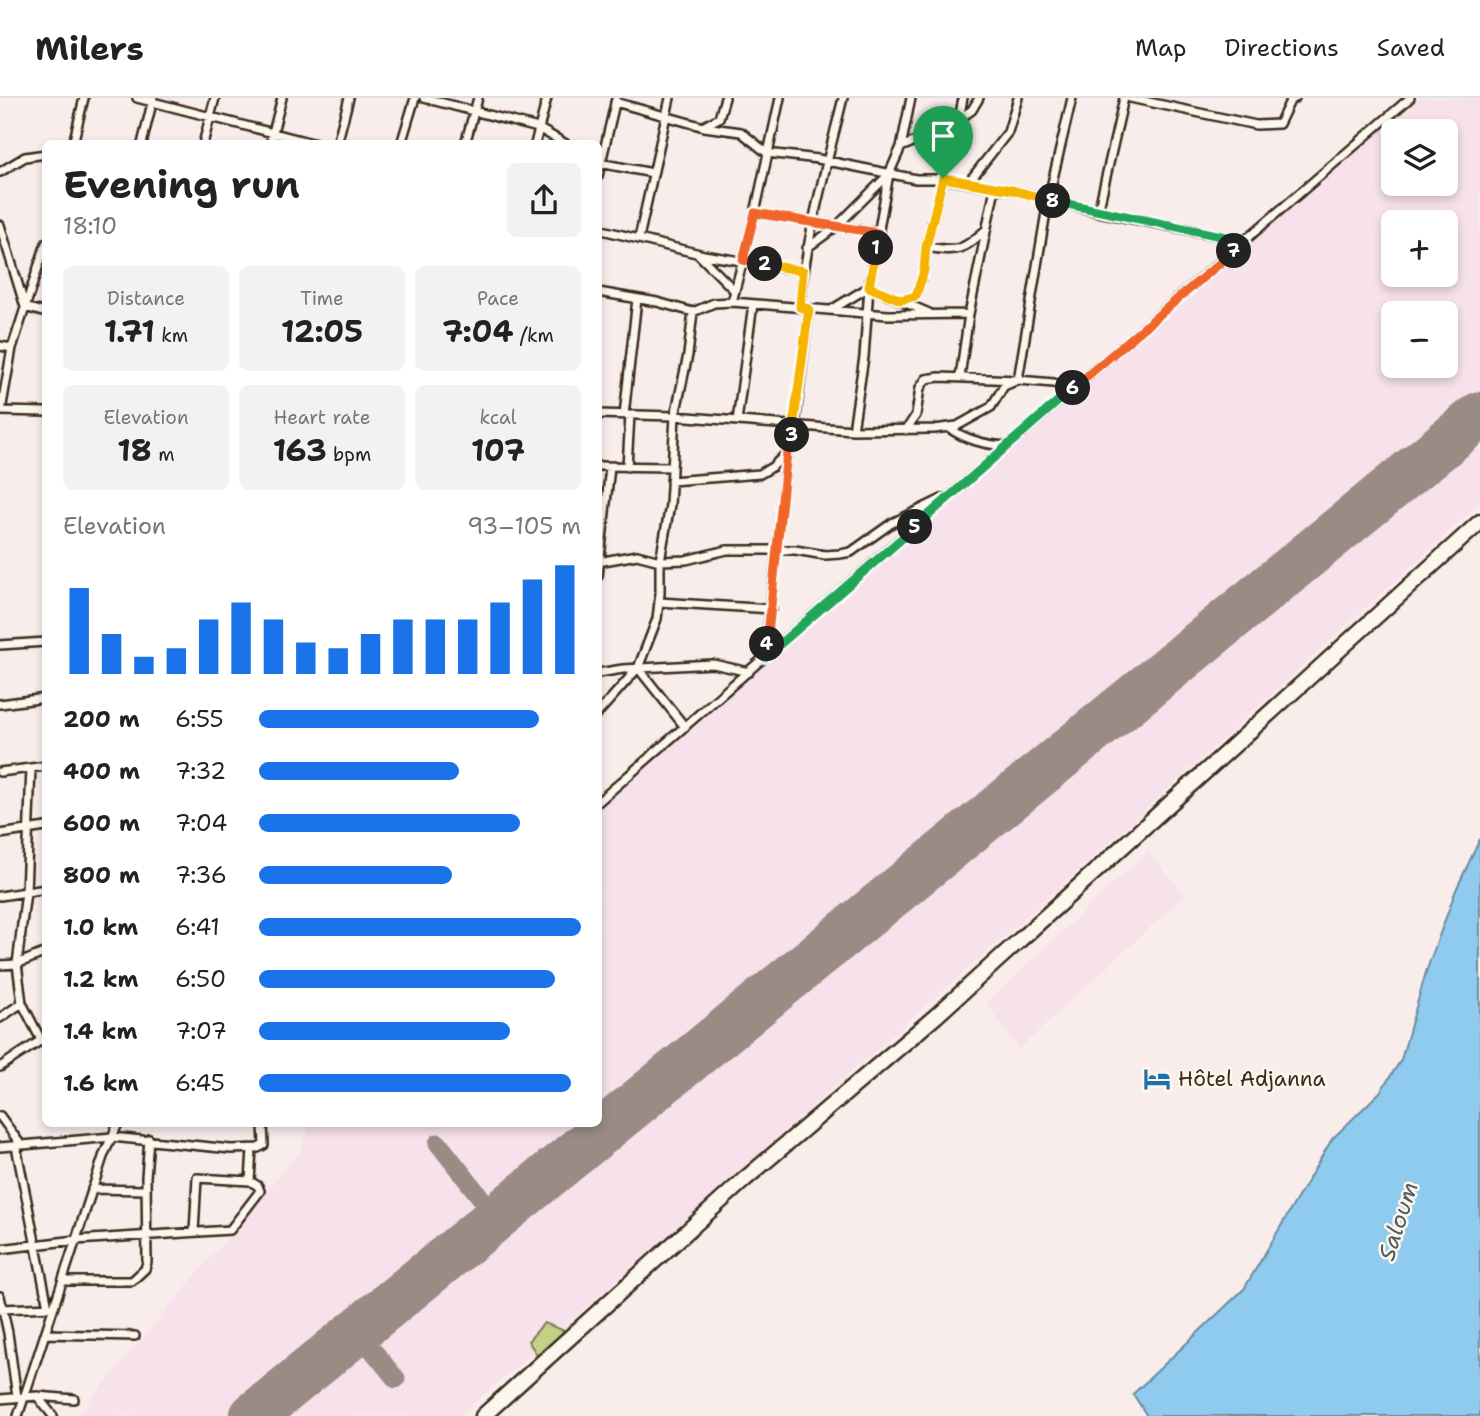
<!DOCTYPE html>
<html lang="en">
<head>
<meta charset="utf-8">
<style>
	:root { --surface:#fff; --page:#f2f2f2; --text:#222; --muted:#767676; --line:#e0e0e0; --accent:#1a73e8 }
	body { margin:0; font-family:"Shantell Sans",sans-serif; background:var(--page); color:var(--text); height:100vh; display:flex; flex-direction:column; font-size:26px; white-space:nowrap }
	* { box-sizing:border-box; margin:0 }
	p { font-size:23px; color:var(--muted) }
	.icon { flex:none; width:38px; height:38px; fill:none; stroke:currentColor; stroke-width:2; stroke-linecap:round; stroke-linejoin:round }
	.map { position:relative; flex:1; overflow:hidden }
	.details { position:absolute; left:42px; top:42px; width:560px; height:987px; display:flex; flex-direction:column; background:var(--surface); border-radius:10px; box-shadow:0 4px 10px #0003 }
	.details>* { flex:none }
	.fabs { position:absolute; left:1381px; top:21px; display:grid; gap:14px }
	.fabs a { display:grid; place-items:center; width:77px; height:77px; border-radius:10px; background:var(--surface); box-shadow:0 4px 10px #0003; font-size:35px }
	.pin { position:absolute; display:grid; place-items:center; width:60px; height:60px; color:#fff; margin:-72px -30px; border-radius:50% 50% 50% 0; rotate:-45deg; box-shadow:0 0 7px #0007 }
	.pin .icon { rotate:45deg }
	.km { position:absolute; width:35px; height:35px; margin:-18px; border-radius:50%; background:#222; color:#fff; font-size:19px; line-height:35px; text-align:center }
	.round { display:grid; place-items:center; flex:none; width:74px; height:74px; border-radius:10px; background:var(--page) }
	.overview { display:flex; align-items:center; justify-content:space-between; height:119px; padding:0 21px }
	h1 { font-size:38px; font-weight:700; line-height:52px }
	.figures { display:grid; grid-template-columns:repeat(3,1fr); gap:10px; height:119px; padding:7px 21px }
	.figures div { display:grid; align-content:center; border-radius:10px; background:var(--page); text-align:center }
	.figures b { font-size:30px; font-weight:700 }
	.figures small { font-size:19px; font-weight:400 }
	.figures p { font-size:19px }
	.chart { height:196px; padding:14px 21px }
	.chart p { display:flex; justify-content:space-between }
	.chart svg { width:100%; height:126px; margin-top:7px; stroke:var(--accent); stroke-width:6 }
	ul { padding:0 21px; list-style:none; font-size:23px }
	li { display:grid; grid-template-columns:112px 84px 1fr; align-items:center; height:52px }
	li i { height:18px; border-radius:9px; background:var(--accent) }
	header { display:flex; align-items:center; gap:42px; box-sizing:border-box; height:98px; padding:0 35px; background:var(--surface); border-bottom:2px solid var(--line) }
	header strong { font-size:33px }
	nav { display:flex; gap:38px; margin-inline-start:auto; font-size:24px }
	.map>svg:first-child { display:block }
</style>
</head>
<body>
<header>
<strong>Milers</strong>
<nav><a>Map</a><a>Directions</a><a>Saved</a></nav>
</header>
<div class="map">
<svg width="1480" height="1318" viewBox="0 0 1480 1318">
	<rect width="100%" height="100%" fill="#f9edec"/>
	<filter id="ink" filterUnits="userSpaceOnUse"><feTurbulence type="fractalNoise" baseFrequency=".0143" numOctaves="2"/><feDisplacementMap in="SourceGraphic" scale="14" xChannelSelector="R" yChannelSelector="G"/><feConvolveMatrix kernelMatrix="1 2 1 2 8 2 1 2 1" color-interpolation-filters="sRGB"/></filter>
	<g filter="url(#ink)">
		<path fill="#f7e1eb" fill-rule="evenodd" d="M 1420,0 L 1480,0 L 1480,405 L 1098,755 L 568,1225 L 459,1318 L 77,1318 L 301,1052 L 310,1026 L 598,1026 L 599,707 ZM 1393,33 L 1446,33 L 1446,86 L 1393,86 ZM 1393,124 L 1446,124 L 1446,177 L 1393,177 ZM 1393,215 L 1446,215 L 1446,268 L 1393,268 Z
			M 1148,753 L 1185,797 L 1019,951 L 986,905 Z"/>
		<path fill="#c2d185" stroke="#7e7e52" stroke-width="2" d="M 544,1225 L 565,1233 L 566,1242 L 540,1261 L 528,1243 Z"/>
		<path fill="#8ecbef" stroke="#6d8b9b" stroke-width="2" d="M 1480,741 L 1480,1318 L 1147,1318 L 1133,1296 L 1244,1191 L 1332,1041 L 1380,994 L 1401,962 L 1426,874 L 1456,792 Z"/>
		<g fill="none" stroke-linecap="round" stroke-linejoin="round">
			<path stroke="#9a8c85" stroke-width="19" d="M 438,1045 L 496,1119
				M 357,1233 L 396,1281"/>
			<path stroke="#9a8c85" stroke-width="47" d="M 253,1318 L 1480,317"/>
			<defs>
				<path id="street" d="M 137,0 L 316,46
					M 424,0 L 538,30 L 566,46
					M 1130,0 L 1256,27 L 1279,26 L 1290,3 L 1295,0
					M 615,4 L 704,29 L 741,34 L 767,55 L 818,61 L 916,81 L 943,81 L 1012,92 L 1098,114 L 1245,143
					M 959,21 L 972,12 L 979,0
					M 704,28 L 719,20 L 725,0
					M 73,46 L 84,0
					M 142,46 L 153,1
					M 203,46 L 215,0
					M 270,46 L 282,0
					M 337,46 L 349,0
					M 401,46 L 415,0
					M 465,46 L 478,0
					M 535,46 L 547,0
					M 901,49 L 942,32 L 959,21 L 963,0
					M 599,65 L 653,75
					M 0,74 L 25,59 L 46,56
					M 598,78 L 616,1
					M 968,85 L 1008,34 L 1018,0
					M 1098,114 L 1124,0
					M 755,115 L 879,135
					M 0,127 L 25,209 L 46,215
					M 598,131 L 704,157 L 803,173
					M 639,140 L 670,0
					M 926,149 C 959,154 961,153 987,131
					M 807,150 L 836,129 L 889,76
					M 698,156 L 735,193
					M 598,194 L 657,204 L 693,214 L 714,205 L 732,204 L 888,217 L 969,216 L 960,279
					M 901,203 L 929,215
					M 732,204 L 755,115 L 780,0
					M 800,209 C 806,138 826,70 843,0
					M 831,212 L 869,189 L 901,203 L 916,198 L 924,173 L 926,149 L 943,81
					M 969,216 L 995,90
					M 0,248 L 12,250 L 1,313
					M 12,250 L 46,145
					M 0,313 L 46,314
					M 598,316 L 675,318 L 853,332 L 934,331 L 957,328 L 991,309 L 1004,288 L 1018,282 L 1054,285 L 1071,292
					M 624,317 L 637,201
					M 737,323 L 753,206
					M 949,330 C 966,342 986,347 1007,348
					M 853,332 L 864,259 L 869,189 L 882,114 L 889,76 L 901,49 L 911,0
					M 906,332 L 916,317 L 920,290 L 926,281 L 939,279 L 1018,282 L 1048,102 L 1072,0
					M 598,368 L 672,369
					M 627,369 L 630,317
					M 671,383 L 760,376 L 772,369 L 787,355
					M 598,464 L 637,457 L 660,463 L 686,462 L 727,452 L 795,452 L 825,457 L 840,456 L 851,454 L 892,425 L 944,400
					M 598,478 L 610,369
					M 659,504 L 772,511
					M 0,547 L 46,544
					M 765,559 L 787,354 L 795,327 L 809,211
					M 598,575 L 623,571 L 713,566 L 749,574
					M 0,606 L 46,600
					M 598,615 L 638,570
					M 685,629 L 638,570 L 657,521 L 660,495 L 660,463 L 670,407 L 675,318 L 688,257 L 693,214
					M 31,670 L 26,794 L 17,866 L 22,905 L 41,942 L 46,947
					M 0,674 L 46,668
					M 598,704 L 1098,269 L 1410,0
					M 0,736 L 46,729
					M 0,798 L 46,791
					M 0,867 L 17,866 L 46,854
					M 0,920 L 22,905
					M 0,969 L 46,939
					M 0,1018 L 21,1047
					M 16,1048 L 48,1209
					M 0,1049 L 112,1039 L 231,1051 L 258,1050 L 264,1047 L 263,1026
					M 92,1091 L 146,1092
					M 194,1134 L 197,1080 L 250,1083
					M 0,1151 L 76,1142 L 230,1132 L 260,1093 L 258,1088 L 250,1083 L 252,1051
					M 63,1183 L 132,1183 L 145,1171 L 147,1164 L 146,1079 L 149,1041
					M 0,1198 L 8,1235 L 17,1299
					M 1,1211 L 52,1209
					M 45,1236 L 135,1238
					M 37,1298 L 53,1318
					M 0,1301 L 37,1298 L 74,1301
					M 18,1318 L 104,1056 L 118,1026"/>
				<path id="highway" d="M 483,1318 L 745,1081 L 936,918 L 1480,424"/>
			</defs>
			<use href="#street" stroke="#3b2a1e" stroke-width="12"/>
			<use href="#highway" stroke="#3b2a1e" stroke-width="19"/>
			<use href="#street" stroke="#fbf7ec" stroke-width="7"/>
			<use href="#highway" stroke="#fbf7ec" stroke-width="14"/>
		</g>
	</g>
	<g fill="none" stroke-linecap="round" stroke-linejoin="round" filter="url(#ink)">
		<defs>
			<path id="split-1" d="M 876,150 L 869,189 L 901,202 L 916,198 L 924,173 L 926,149 L 943,80"/>
			<path id="split-2" d="M 765,166 L 743,162 L 755,115 L 878,135 L 876,150"/>
			<path id="split-3" d="M 765,166 L 803,173 L 800,209 L 809,211 L 792,337"/>
			<path id="split-4" d="M 767,546 L 787,354 L 792,337"/>
			<path id="split-5" d="M 767,546 L 765,559 L 915,429"/>
			<path id="split-6" d="M 915,429 L 1073,290"/>
			<path id="split-7" d="M 1073,290 L 1234,153"/>
			<path id="split-8" d="M 1053,103 L 1245,143 L 1234,153"/>
			<path id="split-9" d="M 943,80 L 1012,92 L 1053,103"/>
		</defs>
		<use href="#split-1" stroke="#fff" stroke-width="14"/>
		<use href="#split-2" stroke="#fff" stroke-width="14"/>
		<use href="#split-3" stroke="#fff" stroke-width="14"/>
		<use href="#split-4" stroke="#fff" stroke-width="14"/>
		<use href="#split-5" stroke="#fff" stroke-width="14"/>
		<use href="#split-6" stroke="#fff" stroke-width="14"/>
		<use href="#split-7" stroke="#fff" stroke-width="14"/>
		<use href="#split-8" stroke="#fff" stroke-width="14"/>
		<use href="#split-9" stroke="#fff" stroke-width="14"/>
		<use href="#split-1" stroke="#f5b400" stroke-width="9"/>
		<use href="#split-2" stroke="#f0652b" stroke-width="9"/>
		<use href="#split-3" stroke="#f5b400" stroke-width="9"/>
		<use href="#split-4" stroke="#f0652b" stroke-width="9"/>
		<use href="#split-5" stroke="#22a559" stroke-width="9"/>
		<use href="#split-6" stroke="#22a559" stroke-width="9"/>
		<use href="#split-7" stroke="#f0652b" stroke-width="9"/>
		<use href="#split-8" stroke="#22a559" stroke-width="9"/>
		<use href="#split-9" stroke="#f5b400" stroke-width="9"/>
	</g>
	<defs>
		<symbol id="hotel-bare" viewBox="-9 -9 18 18"><path d="M-6-4.5h1.5V1H6V5H4.5V3h-9V5H-6ZM-4 0a1.8 1.8 0 1 1 3.6 0ZM.5 0V-2.5h3Q6-2.5 6 0Z" fill="#1f6fb2" stroke="#fbf7ec" stroke-width="2.5" paint-order="stroke"/></symbol>
	</defs>
	<g fill-rule="evenodd">
		<use href="#hotel-bare" x="1138" y="962" width="38" height="38"/>
	</g>
	<g text-anchor="middle" stroke-width="5" stroke-linejoin="round" paint-order="stroke">
		<g font-size="21" fill="#3b2a1e" stroke="#fbf7ec" text-anchor="start">
			<text x="1178" y="988">Hôtel Adjanna</text>
		</g>
		<g font-size="23" font-style="italic" fill="#545a5d" stroke="#fbf7ec">
			<text transform="translate(1398 1123) rotate(-72)" y="8">Saloum</text>
		</g>
	</g>
</svg>
<div class="fabs">
<a><svg class="icon" aria-label="layers" viewBox="0 0 24 24"><path d="M12 4l9 5-9 5-9-5zM3 14l9 5 9-5"/></svg></a>
<a>+</a>
<a>−</a>
</div>
<div class="pin" style="left:943px;top:80px;background:#1e9e55"><svg class="icon" aria-label="arrive" viewBox="0 0 24 24"><path d="M6 21V4h12l-3 4 3 4H6"/></svg></div>
<b class="km" style="left:876px;top:150px">1</b>
<b class="km" style="left:765px;top:166px">2</b>
<b class="km" style="left:792px;top:337px">3</b>
<b class="km" style="left:767px;top:546px">4</b>
<b class="km" style="left:915px;top:429px">5</b>
<b class="km" style="left:1073px;top:290px">6</b>
<b class="km" style="left:1234px;top:153px">7</b>
<b class="km" style="left:1053px;top:103px">8</b>
<section class="details">
<div class="overview"><div><h1>Evening run</h1><p>18:10</p></div><a class="round"><svg class="icon" aria-label="share" viewBox="0 0 24 24"><path d="M12 15V3M7 8l5-5 5 5M5 13v7h14v-7"/></svg></a></div>
<div class="figures">
<div><p>Distance</p><b>1.71<small> km</small></b></div>
<div><p>Time</p><b>12:05</b></div>
<div><p>Pace</p><b>7:04<small> /km</small></b></div>
</div>
<div class="figures">
<div><p>Elevation</p><b>18<small> m</small></b></div>
<div><p>Heart rate</p><b>163<small> bpm</small></b></div>
<div><p>kcal</p><b>107</b></div>
</div>
<div class="chart"><p><span>Elevation</span>93–105 m</p>
<svg viewBox="0 0 160 44" preserveAspectRatio="none"><path d="M5 44V14M15 44V30M25 44V38M35 44V35M45 44V25M55 44V19M65 44V25M75 44V33M85 44V35M95 44V30M105 44V25M115 44V25M125 44V25M135 44V19M145 44V11M155 44V6"/></svg>
</div>
<ul>
<li><b>200 m</b>6:55<i style="width:87%"></i></li>
<li><b>400 m</b>7:32<i style="width:62%"></i></li>
<li><b>600 m</b>7:04<i style="width:81%"></i></li>
<li><b>800 m</b>7:36<i style="width:60%"></i></li>
<li><b>1.0 km</b>6:41<i style="width:100%"></i></li>
<li><b>1.2 km</b>6:50<i style="width:92%"></i></li>
<li><b>1.4 km</b>7:07<i style="width:78%"></i></li>
<li><b>1.6 km</b>6:45<i style="width:97%"></i></li>
</ul>
</section>
</div>
</body>
</html>
